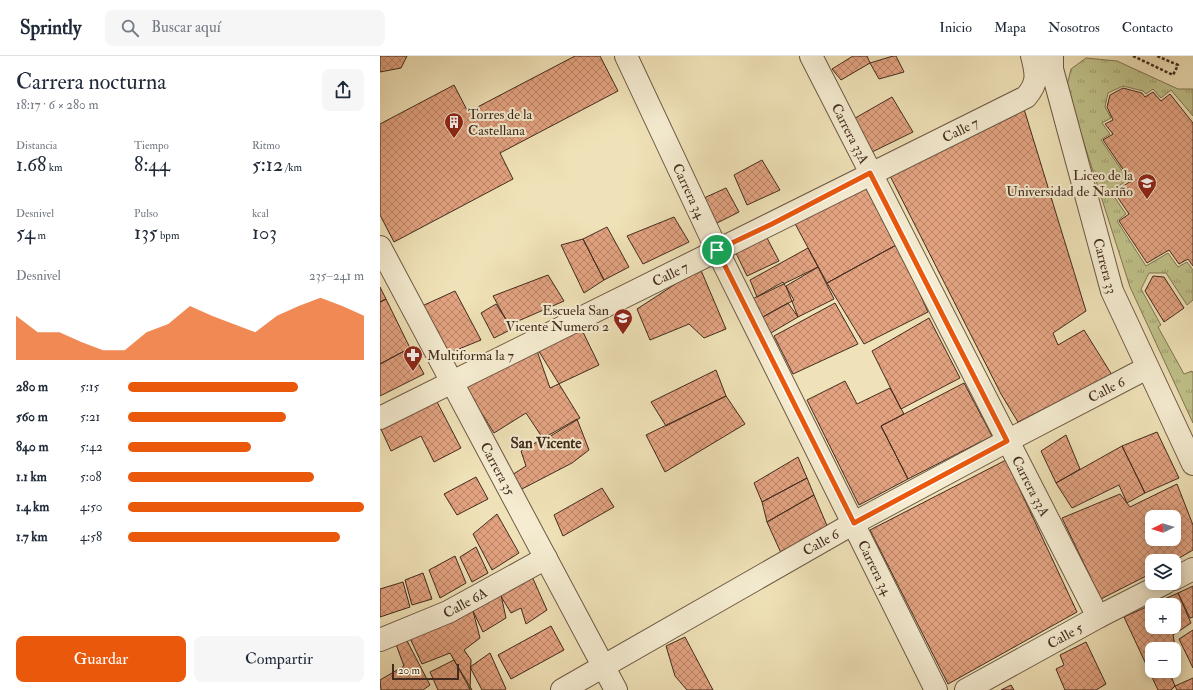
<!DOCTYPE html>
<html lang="es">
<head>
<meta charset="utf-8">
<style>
	:root { --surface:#fff; --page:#f6f6f7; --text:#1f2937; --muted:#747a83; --line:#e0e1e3; --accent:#ea580c }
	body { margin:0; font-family:"IM FELL Double Pica",serif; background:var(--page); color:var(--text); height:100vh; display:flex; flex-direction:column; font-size:15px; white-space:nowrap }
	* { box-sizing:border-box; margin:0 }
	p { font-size:13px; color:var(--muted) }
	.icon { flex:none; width:22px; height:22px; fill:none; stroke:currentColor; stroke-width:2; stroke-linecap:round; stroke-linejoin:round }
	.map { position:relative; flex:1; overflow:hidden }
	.panel { display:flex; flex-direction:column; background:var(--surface); width:380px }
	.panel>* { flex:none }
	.needle { width:26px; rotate:265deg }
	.buttons { position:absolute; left:765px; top:454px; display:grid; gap:8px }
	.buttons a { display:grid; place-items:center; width:36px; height:36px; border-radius:8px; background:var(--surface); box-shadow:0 2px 10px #0003; font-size:20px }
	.scale { position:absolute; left:12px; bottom:10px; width:67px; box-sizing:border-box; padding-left:4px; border:2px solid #422b1e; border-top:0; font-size:11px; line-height:14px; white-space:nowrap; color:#422b1e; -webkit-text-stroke:3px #f5ecd1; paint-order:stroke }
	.pin { position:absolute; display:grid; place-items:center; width:34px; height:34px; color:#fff; margin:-17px; border:2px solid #fff; border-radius:50%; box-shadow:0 1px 4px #0007 }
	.round { display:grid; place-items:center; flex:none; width:42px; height:42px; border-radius:8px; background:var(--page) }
	.summary { display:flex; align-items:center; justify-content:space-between; height:68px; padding:0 16px }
	h1 { font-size:22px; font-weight:600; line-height:30px }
	.stats { display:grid; grid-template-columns:repeat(3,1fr); gap:6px; height:68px; padding:4px 16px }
	.stats div { display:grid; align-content:center }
	.stats b { font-size:20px; font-weight:600 }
	.stats small { font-size:11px; font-weight:400 }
	.stats p { font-size:11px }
	.chart { height:112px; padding:8px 16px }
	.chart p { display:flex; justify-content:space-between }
	.chart svg { width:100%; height:72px; margin-top:4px; fill:var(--accent); opacity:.7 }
	.cta { display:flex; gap:8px; margin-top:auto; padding:8px 16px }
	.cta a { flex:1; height:46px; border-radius:8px; background:var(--accent); color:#fff; font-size:16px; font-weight:600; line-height:46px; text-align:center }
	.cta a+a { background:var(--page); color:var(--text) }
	ul { padding:0 16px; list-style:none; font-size:13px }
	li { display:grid; grid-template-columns:64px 48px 1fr; align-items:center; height:30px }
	li i { height:10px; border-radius:5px; background:var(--accent) }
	header { display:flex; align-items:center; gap:24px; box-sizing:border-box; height:56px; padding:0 20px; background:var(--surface); border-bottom:1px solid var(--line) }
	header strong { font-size:19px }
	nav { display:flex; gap:22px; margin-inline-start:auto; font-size:14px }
	.search { width:280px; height:36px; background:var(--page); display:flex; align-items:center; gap:10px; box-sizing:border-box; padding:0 14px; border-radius:8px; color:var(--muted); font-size:15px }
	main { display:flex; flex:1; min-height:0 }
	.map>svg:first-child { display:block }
</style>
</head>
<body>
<header>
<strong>Sprintly</strong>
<div class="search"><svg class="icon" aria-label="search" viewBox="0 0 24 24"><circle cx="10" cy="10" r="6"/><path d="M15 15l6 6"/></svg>Buscar aquí</div>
<nav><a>Inicio</a><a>Mapa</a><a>Nosotros</a><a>Contacto</a></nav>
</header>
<main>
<section class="panel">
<div class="summary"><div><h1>Carrera nocturna</h1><p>18:17 · 6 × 280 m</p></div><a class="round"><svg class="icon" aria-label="share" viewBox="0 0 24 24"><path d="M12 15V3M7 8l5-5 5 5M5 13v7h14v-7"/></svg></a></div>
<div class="stats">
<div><p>Distancia</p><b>1.68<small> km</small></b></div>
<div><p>Tiempo</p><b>8:44</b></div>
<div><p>Ritmo</p><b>5:12<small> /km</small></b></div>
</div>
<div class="stats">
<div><p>Desnivel</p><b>54<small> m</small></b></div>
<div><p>Pulso</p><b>135<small> bpm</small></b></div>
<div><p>kcal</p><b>103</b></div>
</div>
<div class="chart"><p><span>Desnivel</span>235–241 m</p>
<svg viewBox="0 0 160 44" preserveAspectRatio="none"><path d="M0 44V17L10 27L20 27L30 33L40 38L50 38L60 27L70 22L80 11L90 17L100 22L110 27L120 17L130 11L140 6L150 11L160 17V44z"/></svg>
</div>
<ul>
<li><b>280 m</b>5:15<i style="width:72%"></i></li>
<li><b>560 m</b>5:21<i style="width:67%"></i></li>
<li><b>840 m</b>5:42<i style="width:52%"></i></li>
<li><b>1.1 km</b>5:08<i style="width:79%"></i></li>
<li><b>1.4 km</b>4:50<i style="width:100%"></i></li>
<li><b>1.7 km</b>4:58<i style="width:90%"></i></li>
</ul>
<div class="cta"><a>Guardar</a><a>Compartir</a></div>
</section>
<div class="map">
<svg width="813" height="634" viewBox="0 0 813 634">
	<defs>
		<pattern id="grass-tufts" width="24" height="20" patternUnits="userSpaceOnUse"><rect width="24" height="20" fill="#c0c28a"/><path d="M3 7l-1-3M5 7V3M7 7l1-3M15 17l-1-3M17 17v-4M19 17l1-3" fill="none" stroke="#9e9e70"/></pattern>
		<pattern id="building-cross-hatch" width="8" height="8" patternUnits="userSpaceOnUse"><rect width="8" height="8" fill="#e3a381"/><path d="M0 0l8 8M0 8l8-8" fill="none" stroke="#ba8569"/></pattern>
	</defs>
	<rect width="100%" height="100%" fill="#f0e2b8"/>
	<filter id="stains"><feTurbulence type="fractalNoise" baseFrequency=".005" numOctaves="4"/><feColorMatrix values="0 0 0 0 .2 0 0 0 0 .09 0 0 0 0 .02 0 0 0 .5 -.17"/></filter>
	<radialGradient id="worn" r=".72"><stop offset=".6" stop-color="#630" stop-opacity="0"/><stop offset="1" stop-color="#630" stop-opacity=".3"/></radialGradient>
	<path fill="url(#grass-tufts)" stroke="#817654" d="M 706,2 L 737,5 L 798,33 L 813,33 L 813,60 L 791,34 L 781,42 L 773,33 L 766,38 L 763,35 L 743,30 L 728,37 L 725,51 L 731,62 L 722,67 L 730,78 L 721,84 L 748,123 L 731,136 L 746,158 L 737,165 L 766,210 L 788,197 L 798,211 L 807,206 L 813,214 L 813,244 L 807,249 L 786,217 L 769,217 L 761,233 L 781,269 L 778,271 L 804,318 L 812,315 L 813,317 L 813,367 L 750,231 L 694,56 L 687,29 L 691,13 Z"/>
	<path fill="url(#building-cross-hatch)" stroke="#422b1e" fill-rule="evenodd" d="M 0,0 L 27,0 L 21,12 L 0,16 Z
		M 195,0 L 220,0 L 238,35 L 120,97 L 133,123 L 14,186 L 0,159 L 0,68 L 74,29 L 88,56 Z
		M 473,0 L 487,0 L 490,7 L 461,24 L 452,13 Z
		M 513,0 L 516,0 L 524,16 L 499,23 L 490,7 Z
		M 743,32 L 762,37 L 765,41 L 773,36 L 781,45 L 790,38 L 813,67 L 813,210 L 808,203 L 799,208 L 789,194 L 767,207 L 739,165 L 749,158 L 734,136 L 751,125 L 723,84 L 733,78 L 725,68 L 733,64 L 727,51 L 730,39 Z
		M 512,41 L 533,76 L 488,98 L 470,65 Z
		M 644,53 L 706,255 L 673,277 L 678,289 L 704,274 L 732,319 L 638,366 L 621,338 L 507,114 Z
		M 382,104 L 400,134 L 367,149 L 354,119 Z
		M 485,130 L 518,188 L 447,227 L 412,162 Z
		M 346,132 L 359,156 L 337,167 L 324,142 Z
		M 294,161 L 309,186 L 263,208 L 247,180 Z
		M 227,171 L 249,211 L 224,224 L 203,183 Z
		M 386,180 L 399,205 L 367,220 L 355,195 Z
		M 203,183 L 224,224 L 204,237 L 181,189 Z
		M 518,188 L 548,256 L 484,288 L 447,227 Z
		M 428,192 L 438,211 L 377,241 L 370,224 Z
		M 438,211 L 454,243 L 418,261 L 406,230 Z
		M 320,212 L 346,273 L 324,282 L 309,268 L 270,284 L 257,253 Z
		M 168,219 L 184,245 L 129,269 L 113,240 Z
		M 773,220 L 784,221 L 804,252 L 784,266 L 765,235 Z
		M 403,226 L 414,244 L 381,262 L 371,244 Z
		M 0,231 L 6,243 L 0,246 Z
		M 75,235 L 101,284 L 69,297 L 42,250 Z
		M 6,243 L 30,292 L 0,308 L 0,246 Z
		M 408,247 L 418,261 L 389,278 L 381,262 Z
		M 455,247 L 478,288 L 413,318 L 394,280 Z
		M 116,248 L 132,273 L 114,282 L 101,257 Z
		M 549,262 L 580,322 L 521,353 L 492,295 Z
		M 202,274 L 219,309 L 170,332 L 155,289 Z
		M 155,289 L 200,362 L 164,384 L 146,357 L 114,377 L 86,332 Z
		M 30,292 L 44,318 L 0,340 L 0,308 Z
		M 336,314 L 346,340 L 286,370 L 271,346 Z
		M 465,325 L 477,348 L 510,332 L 524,358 L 501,370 L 528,423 L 479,449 L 427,344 Z
		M 584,327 L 612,380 L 528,423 L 501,370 Z
		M 346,340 L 365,368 L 285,416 L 266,379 Z
		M 55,342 L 81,392 L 54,406 L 41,380 L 11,395 L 0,371 Z
		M 197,363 L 209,394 L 192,407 L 140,434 L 132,419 L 146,410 L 141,395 Z
		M 777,376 L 799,422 L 765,437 L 742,390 Z
		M 686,379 L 700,413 L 676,427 L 661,395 Z
		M 742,390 L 765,437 L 747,447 L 739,429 L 692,452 L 676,427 Z
		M 418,401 L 427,422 L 382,446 L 374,427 Z
		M 626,404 L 697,556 L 568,628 L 490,474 Z
		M 96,421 L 108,443 L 77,459 L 64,438 Z
		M 427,422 L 434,439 L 387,466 L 382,446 Z
		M 797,428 L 813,469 L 813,494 L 794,505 L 772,505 L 772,517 L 721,543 L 682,462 L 740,438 L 750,451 ZM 772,461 L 794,461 L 794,483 L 772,483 Z
		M 222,432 L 234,451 L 183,480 L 174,459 Z
		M 434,439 L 448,472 L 401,497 L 387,466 Z
		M 117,458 L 139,497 L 112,514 L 93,478 Z
		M 96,491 L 108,517 L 92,526 L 80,501 Z
		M 75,500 L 86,527 L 60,542 L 49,514 Z
		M 150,516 L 167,554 L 146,568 L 141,552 L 131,557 L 119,537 Z
		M 43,517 L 52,543 L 32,549 L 25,524 Z
		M 23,526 L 30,551 L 0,561 L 0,533 Z
		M 813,530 L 813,561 L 810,562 L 798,537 Z
		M 798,537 L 811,567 L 793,579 L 796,595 L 794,596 L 794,593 L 772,593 L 772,615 L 789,615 L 795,630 L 791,634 L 778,634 L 744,561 ZM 772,549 L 794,549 L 794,571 L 772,571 Z
		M 121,539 L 126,562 L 103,576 L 93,555 Z
		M 93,555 L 100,582 L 84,594 L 91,604 L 90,633 L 70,597 L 42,608 L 28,578 Z
		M 171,570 L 184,594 L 131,623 L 118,599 Z
		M 813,574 L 813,612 L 799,583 Z
		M 24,579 L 50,629 L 43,634 L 1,634 L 0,624 L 24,610 L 14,583 Z
		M 305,581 L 333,634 L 307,634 L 295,620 L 286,590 Z
		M 706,586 L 726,628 L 716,634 L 685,634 L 676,613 L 684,609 L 680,599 Z
		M 110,597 L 126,633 L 124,634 L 102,634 L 90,611 Z
		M 74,604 L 92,634 L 58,634 L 50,616 Z
		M 813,622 L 813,634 L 797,634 L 795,630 Z
		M 631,629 L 634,634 L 621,634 Z"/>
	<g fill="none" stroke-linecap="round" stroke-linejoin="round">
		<defs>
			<g id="street">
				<path id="s1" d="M 246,0 L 337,194 L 556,634"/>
				<path id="s2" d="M 431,0 L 718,561"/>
				<path id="s3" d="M 672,0 L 672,13 L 732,235 L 813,408"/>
				<path id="s4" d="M 0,191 L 236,634"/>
				<path id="s5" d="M 0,362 L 646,41 C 658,27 657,19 652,0"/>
				<path d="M 794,523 L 813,513"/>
				<path id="s6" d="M 0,584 L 68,556 L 166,502"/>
				<path id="s7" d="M 182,634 L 474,467 L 627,385 L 767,312"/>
				<path id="s8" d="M 586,634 L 718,561 L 785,527"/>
			</g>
		</defs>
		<use href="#street" stroke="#6e5944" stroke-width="24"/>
		<path stroke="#422b1e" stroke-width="2.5" stroke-dasharray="3 2" stroke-linecap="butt" d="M 753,0 L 793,19 L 798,9 L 777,0"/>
		<use href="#street" stroke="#f5ecd1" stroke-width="22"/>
	</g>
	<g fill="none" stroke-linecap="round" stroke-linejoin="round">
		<defs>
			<path id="route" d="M 490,117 L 627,385 L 474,467 L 337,194 L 392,168 Z"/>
		</defs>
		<use href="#route" stroke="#fff" stroke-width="8"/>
		<use href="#route" stroke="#ea580c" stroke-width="5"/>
	</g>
	<defs>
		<symbol id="building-pin" viewBox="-11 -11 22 30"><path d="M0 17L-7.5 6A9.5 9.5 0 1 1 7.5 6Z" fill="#8f2418" stroke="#f5ecd1"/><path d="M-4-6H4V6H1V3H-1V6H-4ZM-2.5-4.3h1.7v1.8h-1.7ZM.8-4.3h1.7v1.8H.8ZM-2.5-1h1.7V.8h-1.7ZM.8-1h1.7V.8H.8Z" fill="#fff"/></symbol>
		<symbol id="school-pin" viewBox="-11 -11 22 30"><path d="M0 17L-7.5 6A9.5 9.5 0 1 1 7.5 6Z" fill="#8f2418" stroke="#f5ecd1"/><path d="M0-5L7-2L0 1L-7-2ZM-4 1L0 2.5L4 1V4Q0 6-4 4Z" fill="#fff"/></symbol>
		<symbol id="pharmacy-pin" viewBox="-11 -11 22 30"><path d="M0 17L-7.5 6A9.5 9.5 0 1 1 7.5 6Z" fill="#8f2418" stroke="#f5ecd1"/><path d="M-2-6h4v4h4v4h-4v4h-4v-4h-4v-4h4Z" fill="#fff"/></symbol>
	</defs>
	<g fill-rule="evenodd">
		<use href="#building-pin" x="63" y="55" width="22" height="30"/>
		<use href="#school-pin" x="756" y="116" width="22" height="30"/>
		<use href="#school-pin" x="232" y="251" width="22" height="30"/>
		<use href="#pharmacy-pin" x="22" y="288" width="22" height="30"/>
	</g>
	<g text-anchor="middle" stroke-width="4" stroke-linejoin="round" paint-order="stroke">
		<g font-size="14" fill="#422b1e" stroke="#f5ecd1" text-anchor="start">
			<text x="88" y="63">Torres de la<tspan x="88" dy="16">Castellana</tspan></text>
			<text x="753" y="124" text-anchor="end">Liceo de la<tspan x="753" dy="16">Universidad de Nariño</tspan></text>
			<text x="229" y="259" text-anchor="end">Escuela San<tspan x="229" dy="16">Vicente Numero 2</tspan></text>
			<text x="47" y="304">Multiforma la 7</text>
		</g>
		<g font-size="14" fill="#422b1e" stroke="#f5ecd1">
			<text dy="5" stroke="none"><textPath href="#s5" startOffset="648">Calle 7</textPath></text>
			<text dy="5" stroke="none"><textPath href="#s2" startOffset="87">Carrera 33A</textPath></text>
			<text dy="5" stroke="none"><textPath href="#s1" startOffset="149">Carrera 34</textPath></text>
			<text dy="5" stroke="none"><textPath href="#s3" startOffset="217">Carrera 33</textPath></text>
			<text dy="5" stroke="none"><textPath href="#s5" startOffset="324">Calle 7</textPath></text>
			<text dy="5" stroke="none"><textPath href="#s7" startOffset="622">Calle 6</textPath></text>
			<text dy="5" stroke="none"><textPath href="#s4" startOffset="251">Carrera 35</textPath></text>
			<text dy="5" stroke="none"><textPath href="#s2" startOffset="483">Carrera 33A</textPath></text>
			<text dy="5" stroke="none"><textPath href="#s7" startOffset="298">Calle 6</textPath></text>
			<text dy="5" stroke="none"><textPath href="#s1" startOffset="569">Carrera 34</textPath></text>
			<text dy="5" stroke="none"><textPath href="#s6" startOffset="93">Calle 6A</textPath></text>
			<text dy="5" stroke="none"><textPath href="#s8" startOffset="113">Calle 5</textPath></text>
		</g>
		<g font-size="15" font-weight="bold" fill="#422b1e" stroke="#f5ecd1">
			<text x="166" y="392">San Vicente</text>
		</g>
	</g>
	<rect width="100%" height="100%" filter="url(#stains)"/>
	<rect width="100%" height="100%" fill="url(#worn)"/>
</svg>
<div class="buttons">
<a><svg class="needle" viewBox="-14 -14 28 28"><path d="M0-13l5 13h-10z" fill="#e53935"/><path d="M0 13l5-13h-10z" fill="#747a83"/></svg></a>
<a><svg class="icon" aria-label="layers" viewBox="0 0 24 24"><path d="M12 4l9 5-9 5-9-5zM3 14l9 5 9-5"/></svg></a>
<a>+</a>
<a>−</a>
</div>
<div class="scale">20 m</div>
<div class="pin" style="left:337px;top:194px;background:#1e9e55"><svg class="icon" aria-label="arrive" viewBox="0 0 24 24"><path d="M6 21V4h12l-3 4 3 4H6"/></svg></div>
</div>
</main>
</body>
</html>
